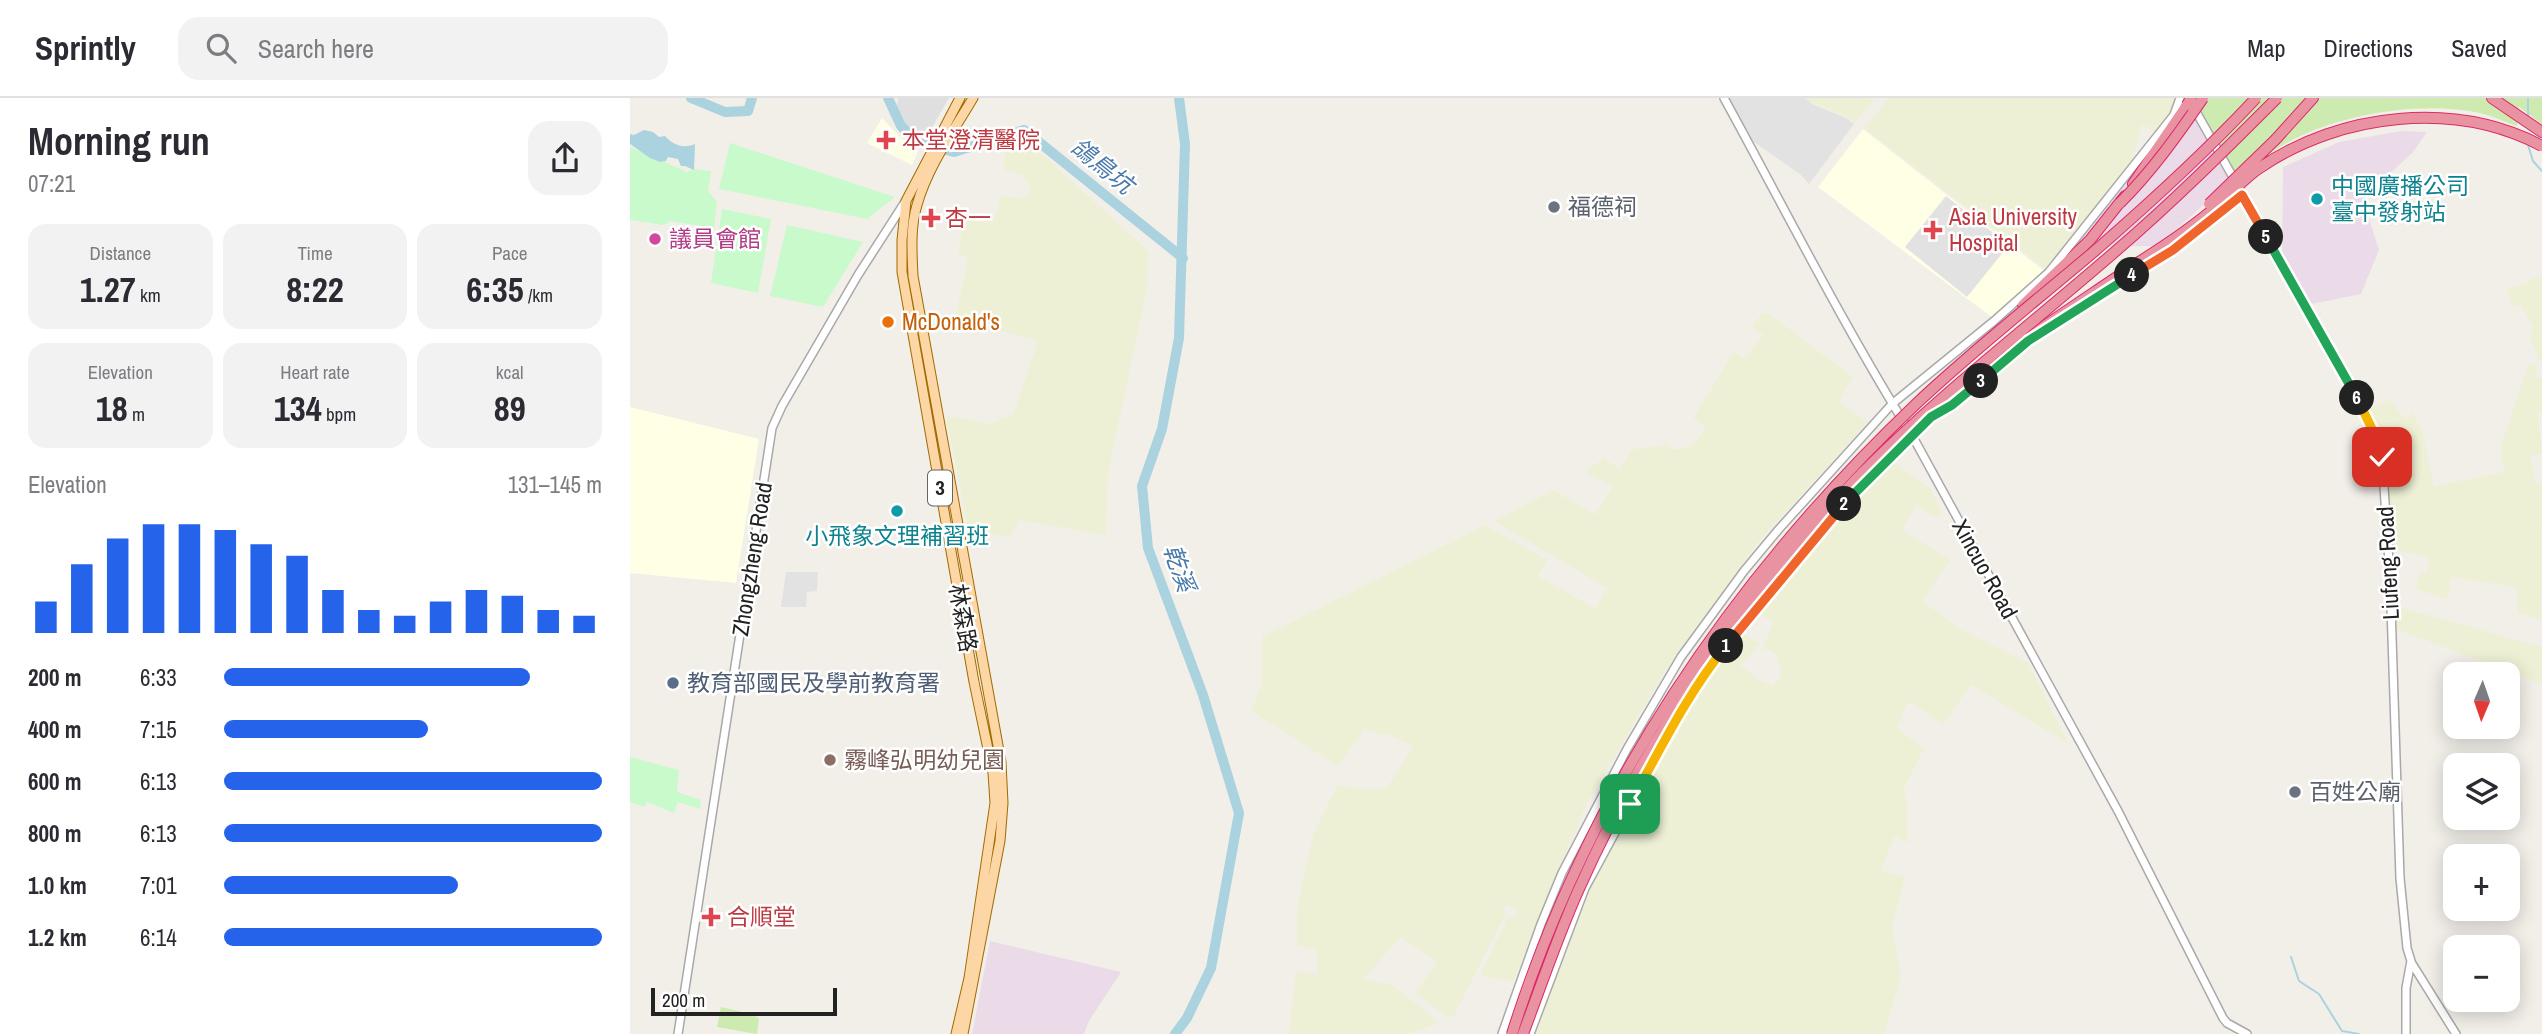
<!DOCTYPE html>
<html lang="en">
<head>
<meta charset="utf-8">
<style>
	:root { --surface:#fff; --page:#f2f2f3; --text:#2b2b33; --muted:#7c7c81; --line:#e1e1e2; --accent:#2563eb }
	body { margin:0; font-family:"Archivo Narrow","Noto Sans TC",sans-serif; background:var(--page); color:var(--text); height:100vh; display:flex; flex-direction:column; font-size:26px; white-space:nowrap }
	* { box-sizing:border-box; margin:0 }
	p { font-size:23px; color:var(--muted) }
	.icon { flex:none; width:38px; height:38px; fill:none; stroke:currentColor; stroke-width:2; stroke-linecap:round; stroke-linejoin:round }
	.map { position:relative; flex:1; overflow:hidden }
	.side { display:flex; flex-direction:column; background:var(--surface); width:630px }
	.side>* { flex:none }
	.needle { width:46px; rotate:182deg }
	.tools { position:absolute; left:1813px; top:564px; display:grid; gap:14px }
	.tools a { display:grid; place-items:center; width:77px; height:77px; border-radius:14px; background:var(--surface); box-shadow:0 4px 18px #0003; font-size:35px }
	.scale { position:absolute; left:21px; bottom:18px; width:186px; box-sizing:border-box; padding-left:7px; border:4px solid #222; border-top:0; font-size:19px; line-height:24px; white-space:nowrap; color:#222; -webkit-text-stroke:5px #fff; paint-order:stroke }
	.pin { position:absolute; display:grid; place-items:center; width:60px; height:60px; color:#fff; margin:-30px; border-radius:14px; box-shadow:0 4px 10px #0006 }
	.km { position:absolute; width:35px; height:35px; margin:-18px; border-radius:50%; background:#222; color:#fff; font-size:19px; line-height:35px; text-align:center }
	.round { display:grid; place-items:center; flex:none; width:74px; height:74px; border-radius:21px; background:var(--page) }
	.summary { display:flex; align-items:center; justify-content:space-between; height:119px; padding:0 28px }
	h1 { font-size:38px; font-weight:800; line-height:52px }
	.figures { display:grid; grid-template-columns:repeat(3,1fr); gap:10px; height:119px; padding:7px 28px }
	.figures div { display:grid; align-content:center; border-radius:18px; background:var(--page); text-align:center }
	.figures b { font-size:35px; font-weight:800 }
	.figures small { font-size:19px; font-weight:400 }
	.figures p { font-size:19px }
	.chart { height:196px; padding:14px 28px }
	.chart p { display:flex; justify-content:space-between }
	.chart svg { width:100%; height:126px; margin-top:7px; stroke:var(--accent); stroke-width:6 }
	ul { padding:0 28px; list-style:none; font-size:23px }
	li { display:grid; grid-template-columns:112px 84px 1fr; align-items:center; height:52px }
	li i { height:18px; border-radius:9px; background:var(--accent) }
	header { display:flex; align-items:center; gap:42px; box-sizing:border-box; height:98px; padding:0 35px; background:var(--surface); border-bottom:2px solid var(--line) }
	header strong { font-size:33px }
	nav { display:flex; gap:38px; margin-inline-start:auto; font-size:24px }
	.search { width:490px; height:63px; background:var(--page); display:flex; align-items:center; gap:18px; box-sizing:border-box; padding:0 24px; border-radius:21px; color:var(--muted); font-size:26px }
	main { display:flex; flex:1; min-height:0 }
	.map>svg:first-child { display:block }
</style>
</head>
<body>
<header>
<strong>Sprintly</strong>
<div class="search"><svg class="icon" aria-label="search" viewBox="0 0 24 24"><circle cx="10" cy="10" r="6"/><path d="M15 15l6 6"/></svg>Search here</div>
<nav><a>Map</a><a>Directions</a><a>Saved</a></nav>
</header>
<main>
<section class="side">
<div class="summary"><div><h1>Morning run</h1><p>07:21</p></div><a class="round"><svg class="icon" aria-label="share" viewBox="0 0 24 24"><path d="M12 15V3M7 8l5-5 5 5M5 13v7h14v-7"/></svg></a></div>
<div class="figures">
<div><p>Distance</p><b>1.27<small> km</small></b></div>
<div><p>Time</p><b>8:22</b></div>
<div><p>Pace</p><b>6:35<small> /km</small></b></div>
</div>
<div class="figures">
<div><p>Elevation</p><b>18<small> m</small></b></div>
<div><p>Heart rate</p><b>134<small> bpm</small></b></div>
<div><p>kcal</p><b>89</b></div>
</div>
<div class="chart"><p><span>Elevation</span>131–145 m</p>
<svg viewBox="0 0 160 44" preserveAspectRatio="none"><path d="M5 44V33M15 44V20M25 44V11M35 44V6M45 44V6M55 44V8M65 44V13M75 44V17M85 44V29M95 44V36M105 44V38M115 44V33M125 44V29M135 44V31M145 44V36M155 44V38"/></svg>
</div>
<ul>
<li><b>200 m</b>6:33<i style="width:81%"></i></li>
<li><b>400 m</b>7:15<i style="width:54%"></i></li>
<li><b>600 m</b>6:13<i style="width:100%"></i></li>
<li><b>800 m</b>6:13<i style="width:100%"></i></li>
<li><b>1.0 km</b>7:01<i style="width:62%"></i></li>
<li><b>1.2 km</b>6:14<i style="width:100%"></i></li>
</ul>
</section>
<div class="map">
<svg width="1912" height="936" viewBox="0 0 1912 936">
	<rect width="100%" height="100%" fill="#f2efe9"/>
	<path fill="#e0dfdf" d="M 268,0 L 319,0 L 297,38 L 276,28 L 271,23 L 267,11 Z"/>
	<path fill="#ebdbe8" d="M 1554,0 L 1600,84 L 1527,148 L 1440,149 L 1545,17 Z
		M 1771,33 L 1797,34 L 1783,54 L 1735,99 L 1735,108 L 1749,152 L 1731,196 L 1677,207 L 1652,162 L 1653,69 L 1709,44 Z
		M 360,843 L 491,874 L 459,923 L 454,936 L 342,936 Z"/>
	<path fill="#ffffe5" d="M 252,20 L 269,38 L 288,53 L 282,67 L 237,45 Z
		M 1233,31 L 1417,175 L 1363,220 L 1188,89 Z
		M 0,309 L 129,341 L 106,485 L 0,475 Z"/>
	<path fill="#eef0d5" d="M 1176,0 L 1245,0 L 1225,25 L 1217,19 L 1182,5 Z
		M 1259,0 L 1546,0 L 1541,17 L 1528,36 L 1512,26 L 1501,66 L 1418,173 L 1234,30 Z
		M 383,41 L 396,46 L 417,60 L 518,153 L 518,185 L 478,375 L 476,437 L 389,422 L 380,439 L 338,433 L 316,317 L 358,326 L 383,317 L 408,243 L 325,220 L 337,168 L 337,159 L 328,156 L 334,115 L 338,114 L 365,120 L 371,98 L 394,100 L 400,94 L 399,84 L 391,77 L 373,71 L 377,47 Z
		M 1912,178 L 1912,267 L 1900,241 L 1903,228 L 1890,206 L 1883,209 L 1877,191 L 1896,186 L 1901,181 Z
		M 1133,215 L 1138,215 L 1223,279 L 1209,304 L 1238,324 L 1129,443 L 1032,578 L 957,705 L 883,884 L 850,877 L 879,818 L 883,820 L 889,812 L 876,807 L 872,811 L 876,815 L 823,919 L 817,919 L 785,895 L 807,864 L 770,839 L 734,881 L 762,887 L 807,922 L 806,926 L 777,936 L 659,936 L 666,873 L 687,876 L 687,852 L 667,848 L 667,812 L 682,740 L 707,687 L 728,691 L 757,690 L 783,648 L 755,635 L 752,637 L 735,631 L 708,668 L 621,613 L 632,586 L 632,539 L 855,427 L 917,462 L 908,478 L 966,511 L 977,490 L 864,423 L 924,392 L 965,417 L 983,388 L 955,374 L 974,360 L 989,371 L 1003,350 L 1011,351 L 1038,346 L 1043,352 L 1063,347 L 1076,330 L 1063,320 L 1104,254 L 1115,261 L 1133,236 L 1121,228 Z
		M 1906,265 L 1905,280 L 1912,280 L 1912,314 L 1908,315 L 1912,355 L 1900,358 L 1905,385 L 1912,385 L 1911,522 L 1888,515 L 1886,489 L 1822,479 L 1818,501 L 1785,491 L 1790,475 L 1796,475 L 1800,460 L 1761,450 L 1755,340 L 1739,310 L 1760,302 L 1775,321 L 1782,315 L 1792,332 L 1804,388 L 1874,374 L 1871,349 L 1898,267 Z
		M 1263,364 L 1301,391 L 1311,414 L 1306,420 L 1286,407 L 1272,432 L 1321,462 L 1292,503 L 1330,531 L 1398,565 L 1438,645 L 1341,587 L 1313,627 L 1285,607 L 1277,605 L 1267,630 L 1294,651 L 1274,690 L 1277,708 L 1277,745 L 1265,738 L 1251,772 L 1275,779 L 1262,829 L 1271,878 L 1254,936 L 903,936 L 957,791 L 1048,623 L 1108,533 L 1130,545 L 1111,567 L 1127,581 L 1142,588 L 1150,581 L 1151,572 L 1145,555 L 1133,550 L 1143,525 L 1126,512 L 1205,420 Z
		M 1761,507 L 1912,549 L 1912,586 L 1765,531 Z"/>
	<path fill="#cdebb0" d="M 1565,0 L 1912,0 L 1912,26 L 1889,9 L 1887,28 C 1877,25 1867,20 1857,17 C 1796,0 1698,17 1645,52 C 1632,61 1620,74 1609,84 L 1564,2 Z
		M 91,909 L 125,917 L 129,921 L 127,936 L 87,929 Z"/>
	<path fill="#c8facc" d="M 100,45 L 265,99 L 237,121 L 89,91 Z
		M 0,49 L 57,74 L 63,71 L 81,73 L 78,93 L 87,104 L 84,130 L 40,123 L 34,127 L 0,122 Z
		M 92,111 L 141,121 L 128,195 L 81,185 Z
		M 157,127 L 233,144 L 193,209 L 140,198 Z
		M 0,659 L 49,672 L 47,694 L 71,702 L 70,711 L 48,704 L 44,715 L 17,704 L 14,709 L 0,704 Z"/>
	<path fill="#e2e2e2" d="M 1097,0 L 1176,0 L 1182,6 L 1216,20 L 1224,26 L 1179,86 L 1171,77 L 1120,41 Z
		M 1316,98 L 1379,147 L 1337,199 L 1275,149 Z
		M 156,474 L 188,474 L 187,493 L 177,494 L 176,509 L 151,509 Z"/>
	<path fill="#aad3df" d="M 14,32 L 23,34 L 29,39 L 35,38 C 43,47 53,51 65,46 L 64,72 L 55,68 L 51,68 L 48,61 L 38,59 L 36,63 L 30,64 L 20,60 L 0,46 L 0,36 L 4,37 Z"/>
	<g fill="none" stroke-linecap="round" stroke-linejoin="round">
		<path stroke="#aad3df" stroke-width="2" d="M 1898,20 L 1898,0
			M 1898,47 L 1903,63 L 1912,73
			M 1661,859 L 1669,883 L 1689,896 L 1712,933 L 1729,936"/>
		<path stroke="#aad3df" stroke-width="10" d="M 61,0 L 95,14 L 118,13 L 122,0
			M 258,0 L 271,28 L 289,45 L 324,54 L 394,32 L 553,160
			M 545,936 L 557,920 L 581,870 L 609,715 L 573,597 L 518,450 L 512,388 L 532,331 L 549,240 L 555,46 L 549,0"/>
		<defs>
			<path id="minor" d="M 1094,0 C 1156,113 1214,229 1283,339 L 1488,713 L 1593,920 L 1597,925 L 1617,936
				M 1564,10 L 1733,310 L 1746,339 L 1752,359 L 1760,479 L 1770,780 L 1777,850 L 1781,863 L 1776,890 L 1776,936
				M 1422,228 L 1543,152 L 1612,97
				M 1781,864 L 1826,936
				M 48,936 L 142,330 L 152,308 L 228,177 L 275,104
				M 872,936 L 911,826 L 932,775 L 997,651 L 1051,559 L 1114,473 L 1149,431 L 1262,306 L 1364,223 L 1419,174 L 1544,17 L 1550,0
				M 900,936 L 955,790 L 1046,622 L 1083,564 L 1213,406 L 1301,319 L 1322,307 L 1390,250"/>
			<path id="major" d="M 326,936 L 339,880 L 365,705 L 363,675 L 344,584 L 272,174 L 272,142 L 276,103 L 330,0
				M 333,936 L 370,743 L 373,705 L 371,664 L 283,178 C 282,155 280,130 287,107 C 298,68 323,34 343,0"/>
			<path id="highway" d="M 1862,0 L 1912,34
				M 1646,41 L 1683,0
				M 1503,86 L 1557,7
				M 1393,207 L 1460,142 L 1495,98
				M 1302,312 C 1323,302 1338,283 1357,269 C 1406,232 1458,199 1509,164"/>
		</defs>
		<use href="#minor" stroke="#a9a9a9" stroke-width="10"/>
		<use href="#major" stroke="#a06b00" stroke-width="11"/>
		<use href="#highway" stroke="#dc2a67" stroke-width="12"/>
		<use href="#minor" stroke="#fff" stroke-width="7"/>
		<use href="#major" stroke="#fcd6a4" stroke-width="9"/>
		<use href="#highway" stroke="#e892a2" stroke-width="10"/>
		<defs>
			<path id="highway-bridge" d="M 1557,7 L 1561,0
				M 1490,105 C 1522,73 1547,38 1573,0
				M 1579,106 L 1646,41
				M 1509,164 C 1536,147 1563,129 1587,108 C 1602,95 1615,79 1631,69 C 1711,15 1825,2 1912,48
				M 882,936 C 958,694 1103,480 1286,306 C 1343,252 1406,203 1467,151 C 1522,103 1576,54 1626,0
				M 893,936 C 911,888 927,840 948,793 C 1015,642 1117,492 1233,374 C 1313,294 1402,226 1487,152 C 1543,104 1595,52 1647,0"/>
		</defs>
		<use href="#highway-bridge" stroke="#dc2a67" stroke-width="12" stroke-linecap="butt"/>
		<use href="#highway-bridge" stroke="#e892a2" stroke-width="10"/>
	</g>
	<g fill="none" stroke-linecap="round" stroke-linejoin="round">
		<defs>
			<path id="split-1" d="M 1000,706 C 1030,652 1057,596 1096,548"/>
			<path id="split-2" d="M 1096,548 L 1214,406"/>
			<path id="split-3" d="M 1214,406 L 1301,319 L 1322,307 L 1351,283"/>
			<path id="split-4" d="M 1351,283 L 1398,243 L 1502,177"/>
			<path id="split-5" d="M 1502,177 L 1543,152 L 1612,97 L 1636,139"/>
			<path id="split-6" d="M 1636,139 L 1727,300"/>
			<path id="split-7" d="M 1727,300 L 1746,339 L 1752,359"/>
		</defs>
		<use href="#split-1" stroke="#fff" stroke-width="14"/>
		<use href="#split-2" stroke="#fff" stroke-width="14"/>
		<use href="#split-3" stroke="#fff" stroke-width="14"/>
		<use href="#split-4" stroke="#fff" stroke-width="14"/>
		<use href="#split-5" stroke="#fff" stroke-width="14"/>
		<use href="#split-6" stroke="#fff" stroke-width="14"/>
		<use href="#split-7" stroke="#fff" stroke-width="14"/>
		<use href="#split-1" stroke="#f5b400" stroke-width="9"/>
		<use href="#split-2" stroke="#f0652b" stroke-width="9"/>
		<use href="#split-3" stroke="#22a559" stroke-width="9"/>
		<use href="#split-4" stroke="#22a559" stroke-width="9"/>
		<use href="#split-5" stroke="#f0652b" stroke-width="9"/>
		<use href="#split-6" stroke="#22a559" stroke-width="9"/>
		<use href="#split-7" stroke="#f5b400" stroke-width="9"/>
	</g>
	<g fill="#e0444e" stroke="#fff" stroke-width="2.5">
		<path d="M252.5 31.5h7v7h7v7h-7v7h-7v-7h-7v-7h7z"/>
		<path d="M297.5 109.5h7v7h7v7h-7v7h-7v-7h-7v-7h7z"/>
		<path d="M1299.5 121.5h7v7h7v7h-7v7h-7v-7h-7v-7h7z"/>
		<path d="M77.5 808.5h7v7h7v7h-7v7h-7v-7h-7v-7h7z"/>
	</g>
	<g fill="#0f9aa8" stroke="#fff" stroke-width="2.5">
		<circle cx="1687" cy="101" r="7"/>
		<circle cx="267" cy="413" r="7"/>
	</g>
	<g fill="#6b7280" stroke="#fff" stroke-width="2.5">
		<circle cx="924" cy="109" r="7"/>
		<circle cx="1665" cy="694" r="7"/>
	</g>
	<circle fill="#d1479c" stroke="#fff" stroke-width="2.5" cx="25" cy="141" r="7"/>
	<circle fill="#e8710a" stroke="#fff" stroke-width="2.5" cx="258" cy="224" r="7"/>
	<circle fill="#5c6f8a" stroke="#fff" stroke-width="2.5" cx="43" cy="585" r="7"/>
	<circle fill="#8d6e63" stroke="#fff" stroke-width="2.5" cx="200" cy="662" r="7"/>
	<g text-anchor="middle" stroke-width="5" stroke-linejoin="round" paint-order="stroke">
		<rect fill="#fff" stroke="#646464" stroke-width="2" x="298" y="372.5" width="24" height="35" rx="5"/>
		<g font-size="21" font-weight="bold" fill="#222">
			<text x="310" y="397">3</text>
		</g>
		<g font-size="23" fill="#be3a42" stroke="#fff" text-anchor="start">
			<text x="272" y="50">本堂澄清醫院</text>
			<text x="1319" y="127">Asia University<tspan x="1319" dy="26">Hospital</tspan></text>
			<text x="315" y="128">杏一</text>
			<text x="97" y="827">合順堂</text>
		</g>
		<g font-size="23" fill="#0d838f" stroke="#fff" text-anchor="start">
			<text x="1701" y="96">中國廣播公司<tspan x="1701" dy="26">臺中發射站</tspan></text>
			<text x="267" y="446" text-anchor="middle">小飛象文理補習班</text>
		</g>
		<g font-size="23" fill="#5b616d" stroke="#fff" text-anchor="start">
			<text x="938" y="117">福德祠</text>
			<text x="1679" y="702">百姓公廟</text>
		</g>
		<g font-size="23" fill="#b23c85" stroke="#fff" text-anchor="start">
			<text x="39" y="149">議員會館</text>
		</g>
		<g font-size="23" fill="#c56008" stroke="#fff" text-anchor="start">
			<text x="272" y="232">McDonald's</text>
		</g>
		<g font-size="23" fill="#222" stroke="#fff">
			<text transform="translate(122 461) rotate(-81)" y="8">Zhongzheng Road</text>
			<text transform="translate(1758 465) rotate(-93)" y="8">Liufeng Road</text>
			<text transform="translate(1355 471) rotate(61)" y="8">Xincuo Road</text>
			<text transform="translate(333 520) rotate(80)" y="8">林森路</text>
		</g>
		<g font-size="23" fill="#4e5e75" stroke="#fff" text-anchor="start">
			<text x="57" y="593">教育部國民及學前教育署</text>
		</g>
		<g font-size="23" fill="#785e54" stroke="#fff" text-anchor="start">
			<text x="214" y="670">霧峰弘明幼兒園</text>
		</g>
		<g font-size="24" font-style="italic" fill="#4a7aab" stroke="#fff">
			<text transform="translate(472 68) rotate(39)" y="8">鴿鳥坑</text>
			<text transform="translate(549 470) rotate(71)" y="8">乾溪</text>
		</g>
	</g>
</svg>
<div class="tools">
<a><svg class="needle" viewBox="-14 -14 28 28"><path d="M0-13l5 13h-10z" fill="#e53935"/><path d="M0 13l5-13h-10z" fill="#7c7c81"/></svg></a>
<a><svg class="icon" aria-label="layers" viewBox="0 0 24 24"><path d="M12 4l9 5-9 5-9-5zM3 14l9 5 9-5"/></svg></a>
<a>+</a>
<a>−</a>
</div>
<div class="scale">200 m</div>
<div class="pin" style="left:1000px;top:706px;background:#1e9e55"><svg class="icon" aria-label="arrive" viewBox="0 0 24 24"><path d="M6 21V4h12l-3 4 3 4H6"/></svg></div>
<div class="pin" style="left:1752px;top:359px;background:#d93025"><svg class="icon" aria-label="check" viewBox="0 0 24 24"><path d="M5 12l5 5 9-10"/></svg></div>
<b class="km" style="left:1096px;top:548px">1</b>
<b class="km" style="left:1214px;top:406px">2</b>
<b class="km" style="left:1351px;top:283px">3</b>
<b class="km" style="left:1502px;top:177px">4</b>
<b class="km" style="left:1636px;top:139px">5</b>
<b class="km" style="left:1727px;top:300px">6</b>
</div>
</main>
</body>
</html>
